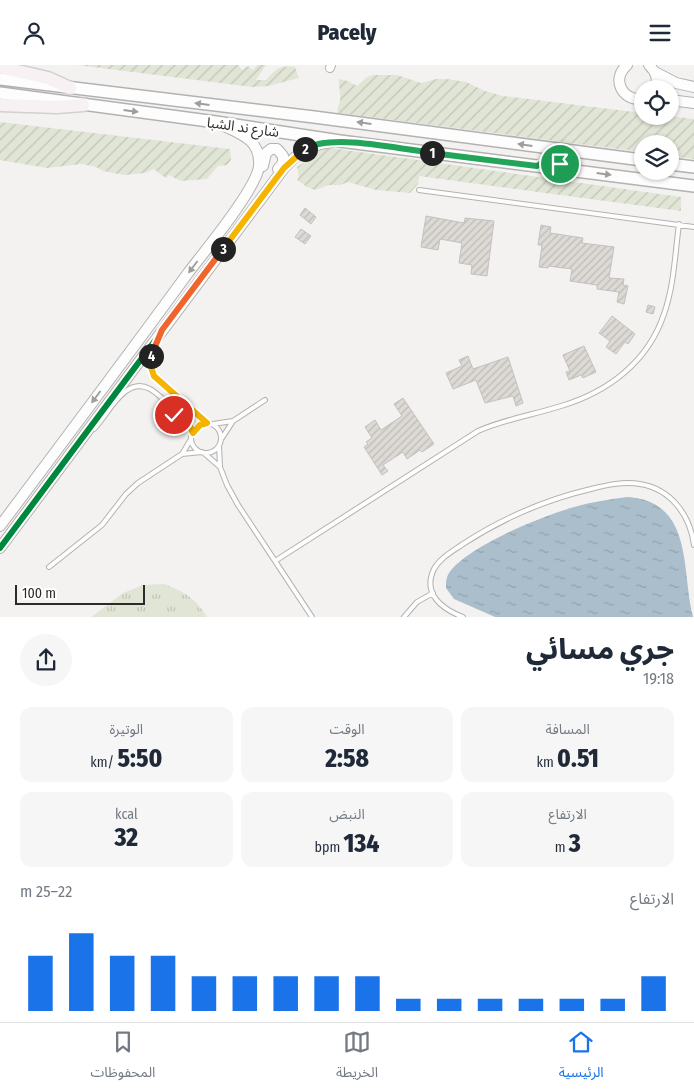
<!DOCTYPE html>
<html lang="ar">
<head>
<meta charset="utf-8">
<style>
	:root { --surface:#fff; --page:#f6f6f7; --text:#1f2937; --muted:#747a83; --line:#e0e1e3; --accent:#1a73e8 }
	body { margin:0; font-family:"Fira Sans Condensed","Noto Sans Arabic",sans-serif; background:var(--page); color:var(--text); direction:rtl; height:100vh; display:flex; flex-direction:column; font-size:19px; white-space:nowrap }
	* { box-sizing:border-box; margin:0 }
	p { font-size:16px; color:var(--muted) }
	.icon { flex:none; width:28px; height:28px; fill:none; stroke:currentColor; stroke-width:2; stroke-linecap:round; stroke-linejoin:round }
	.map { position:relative; height:552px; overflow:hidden; direction:ltr }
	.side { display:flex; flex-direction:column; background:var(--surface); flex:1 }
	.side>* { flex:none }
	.buttons { position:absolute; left:634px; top:15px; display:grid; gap:10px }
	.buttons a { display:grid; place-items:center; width:45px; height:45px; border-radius:50%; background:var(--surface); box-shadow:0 1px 4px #0004; font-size:25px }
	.scale { position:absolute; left:15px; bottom:12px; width:130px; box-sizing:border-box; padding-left:5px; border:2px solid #2c2b2a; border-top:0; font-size:14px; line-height:18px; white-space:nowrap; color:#2c2b2a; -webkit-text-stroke:4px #fff; paint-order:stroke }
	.pin { position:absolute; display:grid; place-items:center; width:42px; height:42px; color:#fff; margin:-21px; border:2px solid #fff; border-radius:50%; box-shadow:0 1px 5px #0007 }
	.km { position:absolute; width:25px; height:25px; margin:-12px; border-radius:50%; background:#222; color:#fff; font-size:14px; line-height:25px; text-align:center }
	.round { display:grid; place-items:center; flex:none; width:52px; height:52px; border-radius:26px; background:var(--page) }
	.summary { display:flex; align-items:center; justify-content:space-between; height:85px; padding:0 20px }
	h1 { font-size:28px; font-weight:800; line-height:38px }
	.stats { display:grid; grid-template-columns:repeat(3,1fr); gap:8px; height:85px; padding:5px 20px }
	.stats div { display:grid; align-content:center; border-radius:12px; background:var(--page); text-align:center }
	.stats b { font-size:25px; font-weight:800 }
	.stats small { font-size:14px; font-weight:400 }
	.stats p { font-size:14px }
	.chart { height:140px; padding:10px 20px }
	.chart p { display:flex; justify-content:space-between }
	.chart svg { width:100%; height:90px; margin-top:5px; stroke:var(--accent); stroke-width:6 }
	header { display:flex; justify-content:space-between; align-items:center; height:65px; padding:0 20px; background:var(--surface); font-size:22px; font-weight:800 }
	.menu { display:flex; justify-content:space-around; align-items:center; height:70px; border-top:1px solid var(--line); background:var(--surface); font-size:14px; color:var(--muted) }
	.menu a { display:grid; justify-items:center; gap:2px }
	.menu .current { color:var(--accent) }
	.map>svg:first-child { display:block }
</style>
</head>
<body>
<header><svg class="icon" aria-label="menu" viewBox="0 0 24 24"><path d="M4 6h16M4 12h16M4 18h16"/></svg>Pacely<svg class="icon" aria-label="person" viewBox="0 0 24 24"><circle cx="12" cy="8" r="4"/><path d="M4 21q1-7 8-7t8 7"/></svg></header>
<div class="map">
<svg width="694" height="552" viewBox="0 0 694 552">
	<defs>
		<pattern id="grass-tufts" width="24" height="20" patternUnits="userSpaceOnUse" patternTransform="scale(1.25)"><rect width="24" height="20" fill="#e0e5d6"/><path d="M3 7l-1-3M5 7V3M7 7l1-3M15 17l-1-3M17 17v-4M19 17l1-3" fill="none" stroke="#c0c5b8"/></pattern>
		<pattern id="garden-furrows" width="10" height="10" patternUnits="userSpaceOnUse" patternTransform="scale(1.25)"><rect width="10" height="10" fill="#e0e5d6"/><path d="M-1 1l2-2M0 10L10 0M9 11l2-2" fill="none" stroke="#c0c5b8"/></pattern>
		<pattern id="water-ripples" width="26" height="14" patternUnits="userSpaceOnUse" patternTransform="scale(1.25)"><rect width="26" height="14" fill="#aabecc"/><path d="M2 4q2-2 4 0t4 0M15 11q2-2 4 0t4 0" fill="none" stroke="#92a3af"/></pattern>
		<pattern id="building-hatch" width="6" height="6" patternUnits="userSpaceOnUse" patternTransform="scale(1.25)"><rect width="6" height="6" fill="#ddd9d4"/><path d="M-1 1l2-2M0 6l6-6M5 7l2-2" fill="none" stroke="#bebab6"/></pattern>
	</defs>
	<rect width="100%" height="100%" fill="#f4f2f0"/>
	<path fill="url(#grass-tufts)" d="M 164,519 C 185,527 195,533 207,552 L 91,552 L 123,528 L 143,520 Z"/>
	<path fill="url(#garden-furrows)" d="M 77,0 L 238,0 L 242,5 L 248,1 L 253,5 L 257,0 L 266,0 L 256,15 L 266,15 C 276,4 279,0 295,2 L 299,13 L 268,21 L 252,22 Z
		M 373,10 L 397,10 L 421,18 L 436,14 L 447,14 L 466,17 L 485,26 L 503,31 L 642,48 L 642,51 L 669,51 L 694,54 L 694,94 L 670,91 L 670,79 L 642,79 L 642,87 L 338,48 C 337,42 339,41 340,36 C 341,29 338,21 339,14 L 348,16 L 357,21 L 367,12 Z
		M 0,57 L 230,84 L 231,95 L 227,100 L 218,101 L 207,114 L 181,116 L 169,110 L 166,113 L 160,109 L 154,104 L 145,108 L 124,110 L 103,106 L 96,102 L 82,99 L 47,103 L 0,95 Z
		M 324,82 L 681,132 L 681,146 L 419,111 L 418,119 L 410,128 L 376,125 L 348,117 L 340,120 L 329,120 L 315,125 L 307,122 L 297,115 L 299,112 L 297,102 L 306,96 L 310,86 Z"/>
	<path fill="url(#water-ripples)" d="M 627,432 C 694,436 681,505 693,552 L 495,552 L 454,534 L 446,523 C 446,517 446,513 449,508 C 467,481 543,451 574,442 C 592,437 610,434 627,432 Z"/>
	<path fill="url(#building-hatch)" stroke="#c2c2c0" d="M 305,143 L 316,152 L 311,159 L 300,150 Z
		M 426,151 L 464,158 L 465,153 L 494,156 L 487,211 L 471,209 L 472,200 L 459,198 L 462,178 L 440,174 L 438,185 L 421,182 Z
		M 541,160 L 551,162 L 550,168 L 583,173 L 582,178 L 614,182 L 609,213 L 624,214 L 623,220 L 628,221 L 624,239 L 617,237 L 619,227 L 597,224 L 597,220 L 570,216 L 572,204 L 548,201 L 548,203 L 539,202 L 542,180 L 538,180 Z
		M 301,164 L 311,171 L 305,179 L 295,172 Z
		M 648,240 L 655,242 L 653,249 L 646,247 Z
		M 612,251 L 635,269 L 628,279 L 625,277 L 616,289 L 606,282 L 610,276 L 599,268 Z
		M 584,281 L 596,307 L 583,313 L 581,310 L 569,315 L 566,307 L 570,306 L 563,290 Z
		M 468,291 L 473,304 L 508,292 L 523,338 L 516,341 L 513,331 L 485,338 L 476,315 L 453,324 L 446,308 L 462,301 L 459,295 Z
		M 403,333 L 434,379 L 422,387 L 420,385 L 407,394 L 403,387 L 383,400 L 388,406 L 382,410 L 364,382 L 368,379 L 366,377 L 372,373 L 365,362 L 375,355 L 381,365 L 402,351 L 394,339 Z"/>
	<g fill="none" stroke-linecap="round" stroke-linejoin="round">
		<defs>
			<path id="service" d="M 419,125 L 694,162
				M 154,283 L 150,298 L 155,311 L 207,358
				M 161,332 C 163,343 173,352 184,352
				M191 373a15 15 0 1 1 30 0a15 15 0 1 1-30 0Z
				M 213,359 L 233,356 L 265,335
				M 94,364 C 108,350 125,310 150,324 C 156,327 162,334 168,338 C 179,347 189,354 193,368
				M 222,373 L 233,356
				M 219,381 L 220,402 L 227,420 L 238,440 L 312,552
				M 182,389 L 191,374
				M 205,389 L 220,402
				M 275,496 L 478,366 C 505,354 533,350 561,341 C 608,327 648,297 664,249 C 674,221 675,189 679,159
				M 49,502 L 102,460 L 126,429 L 138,418 L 182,389 L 202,387
				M 404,552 L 417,537 L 433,528
				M 463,552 C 442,544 422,529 434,504 C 440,493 453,486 463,479 C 503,453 544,435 591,424 C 607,420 624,416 640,419 C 671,424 690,450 694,480"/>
			<path id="minor" d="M 330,3 L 331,0"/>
			<path id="tertiary" d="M 627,0 C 611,14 622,36 642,34
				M 649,0 C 656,7 659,14 655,24
				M 655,7 L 676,18 L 694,22
				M 670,35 L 694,38
				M 263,101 L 266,88 L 271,84 L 277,84 L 283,91 L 283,98 L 278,104
				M 0,461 C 63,377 126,293 188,208 C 204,187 257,123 259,101 C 261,75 241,69 222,60
				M 0,483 L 284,103 C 298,88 310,79 332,77"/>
			<path id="secondary" d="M 0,14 L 314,52 L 642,95
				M 0,28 L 216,57 L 340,76 L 694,121
				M 670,99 L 694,102"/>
			<path id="primary" d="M 0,2 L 48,13 L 70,23
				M 0,40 L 57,42 L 83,40"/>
		</defs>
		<use href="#service" stroke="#b3b2b0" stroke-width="6"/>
		<use href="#minor" stroke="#b3b2b0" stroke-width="10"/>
		<use href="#tertiary" stroke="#b3b2b0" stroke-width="12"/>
		<use href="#secondary" stroke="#b3b2b0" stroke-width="14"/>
		<use href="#primary" stroke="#d1d0cf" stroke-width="15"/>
		<use href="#service" stroke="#fdfdfd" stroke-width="4"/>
		<use href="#minor" stroke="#fdfdfd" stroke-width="8"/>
		<use href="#tertiary" stroke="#fdfdfd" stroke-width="10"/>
		<use href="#secondary" stroke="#fdfdfd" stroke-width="11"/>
		<use href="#primary" stroke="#f7f1f3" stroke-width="12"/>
		<defs>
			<path id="cycleway" d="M 0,483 L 284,103 C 303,83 313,79 340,76"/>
		</defs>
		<use href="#cycleway" stroke="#fff" stroke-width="9"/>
		<use href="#cycleway" stroke="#00873e" stroke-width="6"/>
	</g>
	<defs><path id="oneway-solid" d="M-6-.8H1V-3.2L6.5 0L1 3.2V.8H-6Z" transform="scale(1.25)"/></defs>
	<g fill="#9f9e9e">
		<use href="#oneway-solid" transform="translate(202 39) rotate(-173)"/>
		<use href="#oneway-solid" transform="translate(131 46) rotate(7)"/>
		<use href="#oneway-solid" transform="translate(364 58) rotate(-172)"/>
		<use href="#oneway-solid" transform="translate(525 80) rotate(-172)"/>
		<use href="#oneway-solid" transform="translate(604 109) rotate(7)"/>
		<use href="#oneway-solid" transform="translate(193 202) rotate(127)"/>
		<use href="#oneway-solid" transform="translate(96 332) rotate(127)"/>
	</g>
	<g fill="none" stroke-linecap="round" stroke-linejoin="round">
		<defs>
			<path id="split-1" d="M 432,88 L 537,101 L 542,98 L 560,99"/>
			<path id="split-2" d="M 305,84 C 331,68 401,84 432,88"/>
			<path id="split-3" d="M 223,184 L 284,103 L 305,84"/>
			<path id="split-4" d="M 151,291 L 162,265 L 223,184"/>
			<path id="split-5" d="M 151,291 L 151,302 L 154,311 L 207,358 L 200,360 L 193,368 L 189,359 L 184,352 L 174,350"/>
		</defs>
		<use href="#split-1" stroke="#fff" stroke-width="10"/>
		<use href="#split-2" stroke="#fff" stroke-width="10"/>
		<use href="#split-3" stroke="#fff" stroke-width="10"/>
		<use href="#split-4" stroke="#fff" stroke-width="10"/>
		<use href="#split-5" stroke="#fff" stroke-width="10"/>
		<use href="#split-1" stroke="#22a559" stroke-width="6"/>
		<use href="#split-2" stroke="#22a559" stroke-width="6"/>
		<use href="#split-3" stroke="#f5b400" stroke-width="6"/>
		<use href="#split-4" stroke="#f0652b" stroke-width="6"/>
		<use href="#split-5" stroke="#f5b400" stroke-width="6"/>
	</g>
	<g text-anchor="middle" stroke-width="5" stroke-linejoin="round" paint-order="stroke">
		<g font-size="14" fill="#2c2b2a" stroke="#fff">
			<text transform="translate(243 62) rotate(8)" y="5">شارع ند الشبا</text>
		</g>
	</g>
</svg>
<div class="buttons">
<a><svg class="icon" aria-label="locate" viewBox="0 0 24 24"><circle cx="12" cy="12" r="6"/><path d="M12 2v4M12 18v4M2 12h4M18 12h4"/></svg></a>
<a><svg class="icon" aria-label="layers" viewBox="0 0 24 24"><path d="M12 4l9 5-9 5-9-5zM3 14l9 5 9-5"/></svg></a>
</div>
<div class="scale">100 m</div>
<div class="pin" style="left:560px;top:99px;background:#1e9e55"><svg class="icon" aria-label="arrive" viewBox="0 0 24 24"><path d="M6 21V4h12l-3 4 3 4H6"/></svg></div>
<div class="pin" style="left:174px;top:350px;background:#d93025"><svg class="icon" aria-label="check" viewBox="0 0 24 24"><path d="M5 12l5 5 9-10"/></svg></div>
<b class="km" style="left:432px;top:88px">1</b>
<b class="km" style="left:305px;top:84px">2</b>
<b class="km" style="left:223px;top:184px">3</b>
<b class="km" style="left:151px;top:291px">4</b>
</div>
<section class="side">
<div class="summary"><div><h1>جري مسائي</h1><p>19:18</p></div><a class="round"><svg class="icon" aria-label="share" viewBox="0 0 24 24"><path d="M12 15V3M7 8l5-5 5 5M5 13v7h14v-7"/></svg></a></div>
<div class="stats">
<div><p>المسافة</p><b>0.51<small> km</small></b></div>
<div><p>الوقت</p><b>2:58</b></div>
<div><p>الوتيرة</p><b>5:50<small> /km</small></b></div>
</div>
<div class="stats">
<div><p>الارتفاع</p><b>3<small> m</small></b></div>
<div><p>النبض</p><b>134<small> bpm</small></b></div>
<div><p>kcal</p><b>32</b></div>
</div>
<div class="chart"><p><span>الارتفاع</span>22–25 m</p>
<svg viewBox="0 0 160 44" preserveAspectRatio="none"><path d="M5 44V17M15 44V6M25 44V17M35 44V17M45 44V27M55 44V27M65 44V27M75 44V27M85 44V27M95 44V38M105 44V38M115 44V38M125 44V38M135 44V38M145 44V38M155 44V27"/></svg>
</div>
</section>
<nav class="menu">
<a class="current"><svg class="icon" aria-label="home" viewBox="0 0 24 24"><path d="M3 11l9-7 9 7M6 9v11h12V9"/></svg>الرئيسية</a>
<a><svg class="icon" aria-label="map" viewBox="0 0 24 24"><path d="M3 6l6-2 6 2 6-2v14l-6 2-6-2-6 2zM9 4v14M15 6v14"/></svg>الخريطة</a>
<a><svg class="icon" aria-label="saved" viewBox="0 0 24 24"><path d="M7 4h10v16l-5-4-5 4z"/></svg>المحفوظات</a>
</nav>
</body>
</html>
